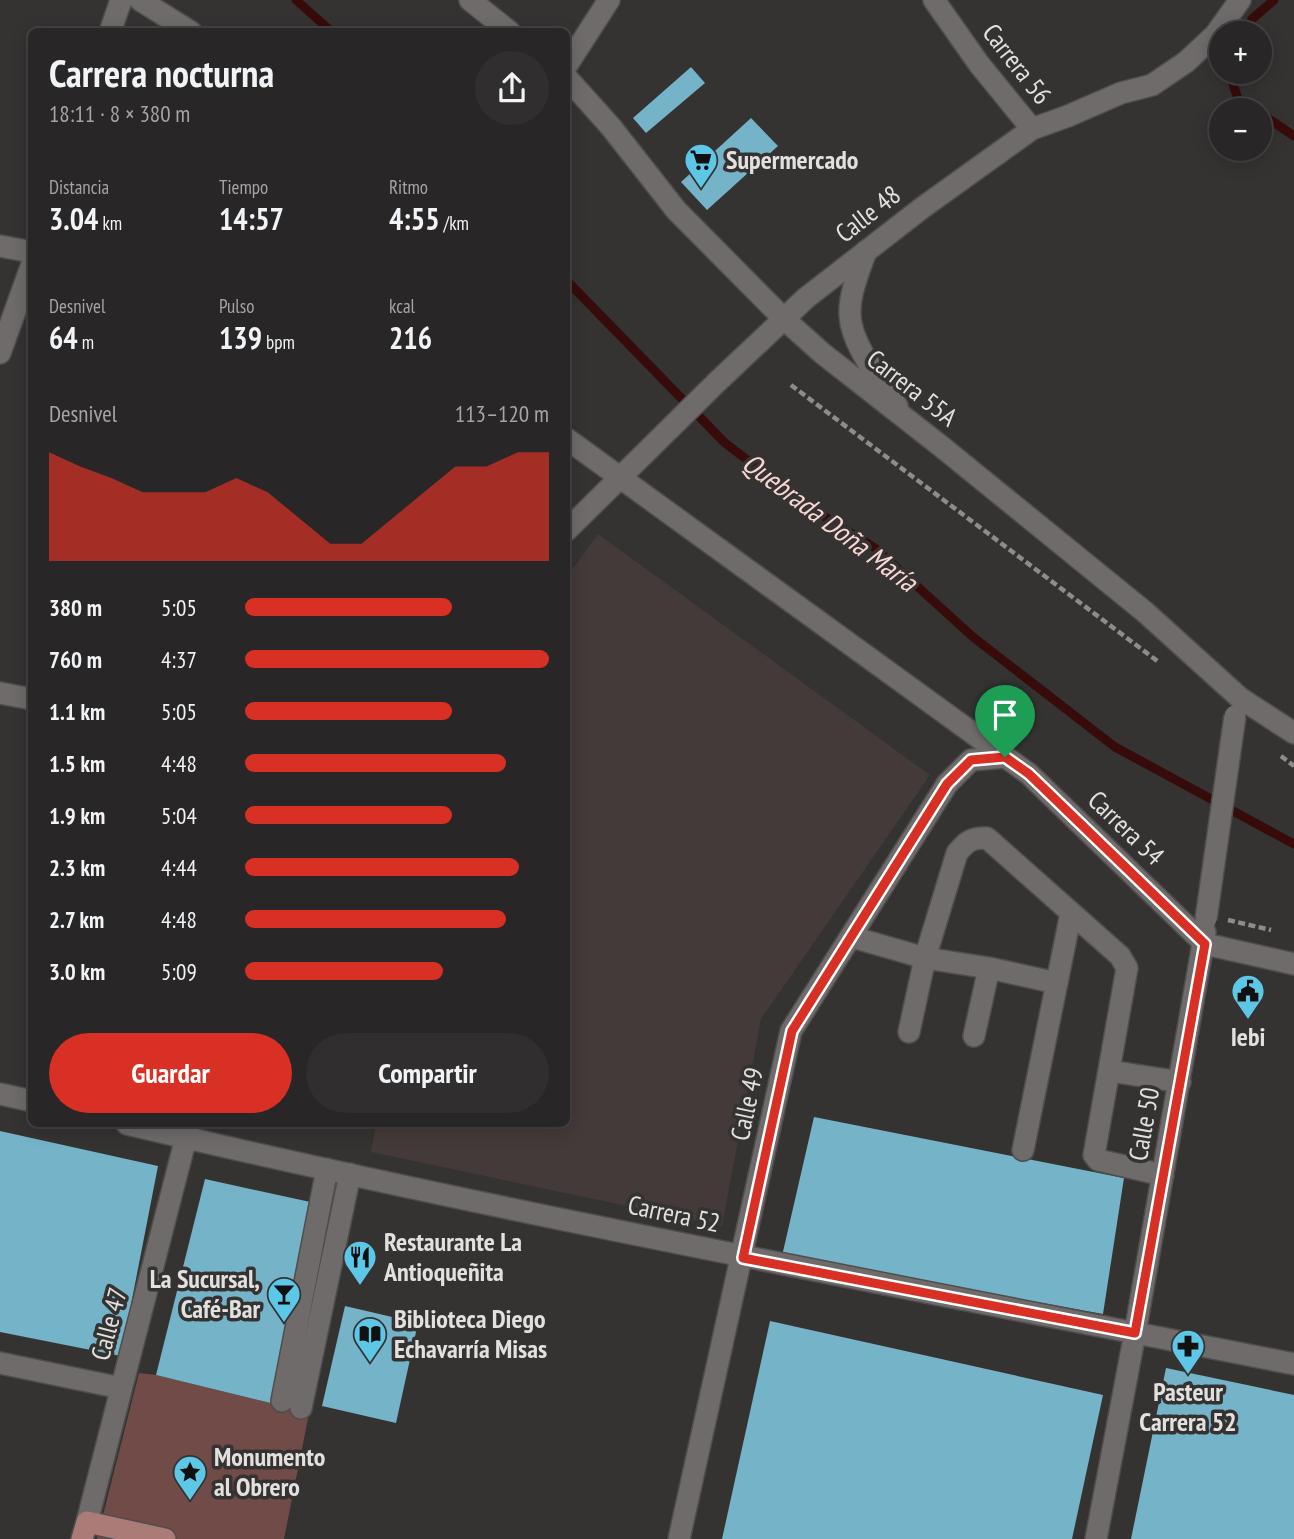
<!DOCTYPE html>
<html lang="es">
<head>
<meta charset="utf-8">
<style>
	:root { --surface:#282626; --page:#302e2e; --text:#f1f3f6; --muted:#a5a5a7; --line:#444343; --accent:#d93025 }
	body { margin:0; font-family:"PT Sans Narrow",sans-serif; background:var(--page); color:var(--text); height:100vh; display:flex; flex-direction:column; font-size:26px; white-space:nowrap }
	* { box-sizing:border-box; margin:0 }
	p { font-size:23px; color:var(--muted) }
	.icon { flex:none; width:38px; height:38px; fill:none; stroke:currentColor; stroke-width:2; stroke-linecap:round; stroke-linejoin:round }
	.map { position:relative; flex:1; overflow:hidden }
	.drawer { position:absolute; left:28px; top:28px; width:542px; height:1099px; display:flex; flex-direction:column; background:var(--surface); border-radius:10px; box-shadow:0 4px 18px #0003,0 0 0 2px var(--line) }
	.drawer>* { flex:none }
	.buttons { position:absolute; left:1209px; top:21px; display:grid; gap:14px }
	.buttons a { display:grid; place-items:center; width:63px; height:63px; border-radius:50%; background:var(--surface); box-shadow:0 4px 18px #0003,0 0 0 2px var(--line); font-size:35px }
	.pin { position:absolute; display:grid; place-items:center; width:60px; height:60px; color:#fff; margin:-72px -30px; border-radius:50% 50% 50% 0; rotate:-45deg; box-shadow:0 0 7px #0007 }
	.pin .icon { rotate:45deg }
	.round { display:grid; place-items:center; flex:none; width:74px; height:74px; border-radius:37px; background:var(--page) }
	.overview { display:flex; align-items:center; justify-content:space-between; height:119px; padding:0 21px }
	h1 { font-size:38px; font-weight:600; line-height:52px }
	.stats { display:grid; grid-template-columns:repeat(3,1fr); gap:10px; height:119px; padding:7px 21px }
	.stats div { display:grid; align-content:center }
	.stats b { font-size:30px; font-weight:600 }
	.stats small { font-size:19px; font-weight:400 }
	.stats p { font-size:19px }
	.chart { height:196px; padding:14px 21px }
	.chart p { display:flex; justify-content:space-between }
	.chart svg { width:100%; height:126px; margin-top:7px; fill:var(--accent); opacity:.7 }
	.cta { display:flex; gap:14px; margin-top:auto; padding:14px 21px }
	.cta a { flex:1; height:80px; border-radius:42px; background:var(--accent); color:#fff; font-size:28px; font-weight:600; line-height:80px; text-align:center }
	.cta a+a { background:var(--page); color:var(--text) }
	ul { padding:0 21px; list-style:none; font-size:23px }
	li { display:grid; grid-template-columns:112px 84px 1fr; align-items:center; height:52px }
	li i { height:18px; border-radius:9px; background:var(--accent) }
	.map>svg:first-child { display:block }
</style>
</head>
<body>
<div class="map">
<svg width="1294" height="1539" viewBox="0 0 1294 1539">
	<rect width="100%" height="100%" fill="#353232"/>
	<path fill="#443a39" d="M 598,534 L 930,775 L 761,1019 L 722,1226 L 371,1152 L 376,1124 L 567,1124 L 567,577 Z"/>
	<path fill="#704b48" d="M 320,1179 L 355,1183 L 284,1539 L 97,1539 L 139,1373 L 156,1375 L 279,1405 Z"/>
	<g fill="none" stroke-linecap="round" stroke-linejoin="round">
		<path stroke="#380b0b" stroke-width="9" d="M 296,0 L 332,32
			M 1245,33 L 1252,19 L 1274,0
			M 1229,72 L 1238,99 L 1256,110
			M 1260,113 L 1294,136
			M 567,281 L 725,443 L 812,509 L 875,548 L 973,637 L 1115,747 L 1294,844"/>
	</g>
	<path fill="#74b3c8" d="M 691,67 L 705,83 L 646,133 L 633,118 Z
		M 751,118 L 778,146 L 707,210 L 681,182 Z
		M 814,1117 L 1124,1178 L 1103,1314 L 782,1256 Z
		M 0,1131 L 158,1166 L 121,1356 L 0,1332 Z
		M 205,1179 L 315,1203 L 279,1405 L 156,1375 Z
		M 345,1306 L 418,1323 L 396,1423 L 322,1406 Z
		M 770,1321 L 1103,1395 L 1072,1539 L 722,1539 Z
		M 1166,1368 L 1294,1395 L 1294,1539 L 1131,1539 Z"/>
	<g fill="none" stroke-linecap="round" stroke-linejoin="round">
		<defs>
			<path id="minor" d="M 140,0 L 191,32
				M 470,0 L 510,32
				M 934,0 L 979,64 L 1032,129
				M 110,32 L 121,0
				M 567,65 L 609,0
				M 567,78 L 611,127 L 676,210 L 783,318 L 822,353 L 942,447 L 1145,612 L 1240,698 L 1294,733
				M 0,246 L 32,252
				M 866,251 C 859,271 849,294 850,315 C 851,345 881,381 897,406
				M 0,353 L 32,264
				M 567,439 L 1029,774 L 1205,944
				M 567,530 L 717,382 L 806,298 L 922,208 L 1032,129 L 1068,116 L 1121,93 L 1152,85 L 1186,62 L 1215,35 L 1240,0
				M 0,693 L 32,699
				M 852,937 L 925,958 L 989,968 L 1057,983
				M 1205,944 L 1294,964
				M 909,1032 L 925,958 L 957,853 C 966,842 972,837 987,838 L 1120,956 L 1127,968 L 1094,1155 L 1098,1160 L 1163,1175
				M 974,1036 L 989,968
				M 1110,1071 L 1180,1082
				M 0,1094 L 32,1101
				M 127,1124 C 513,1215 904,1287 1294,1364
				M 1023,1150 L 1071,913
				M 0,1363 L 121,1388
				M 282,1401 L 327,1169
				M 301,1408 L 350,1174
				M 87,1522 L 189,1126
				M 679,1539 L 791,1031 L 947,784 L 971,760 L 1005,757
				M 1096,1539 L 1135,1333 L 1205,932"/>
			<path id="major" d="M 82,1539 L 87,1522 L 165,1539"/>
		</defs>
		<use href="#minor" stroke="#504e4d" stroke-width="24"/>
		<use href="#major" stroke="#504e4d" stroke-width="24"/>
		<path stroke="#8d8b8b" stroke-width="4.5" stroke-dasharray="7 3.5" stroke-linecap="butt" d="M 791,385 L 1160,663
			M 1281,756 L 1294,766
			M 1228,920 L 1271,930"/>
		<use href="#minor" stroke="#6e6b6a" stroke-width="21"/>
		<use href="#major" stroke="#aa7b77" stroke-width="21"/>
		<defs>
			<path id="minor-bridge" d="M 1206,919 L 1235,716"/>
		</defs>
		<use href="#minor-bridge" stroke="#504e4d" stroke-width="24" stroke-linecap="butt"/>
		<use href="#minor-bridge" stroke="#6e6b6a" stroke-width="21"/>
	</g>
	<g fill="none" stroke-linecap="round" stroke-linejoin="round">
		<defs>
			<path id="route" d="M 1005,757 L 1029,774 L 1205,944 L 1135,1333 L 743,1258 L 792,1031 L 947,784 L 971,760 Z"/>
		</defs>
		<use href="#route" stroke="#fff" stroke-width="14"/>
		<use href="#route" stroke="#d93025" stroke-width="9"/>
	</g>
	<defs>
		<symbol id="supermarket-pin" viewBox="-11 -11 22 30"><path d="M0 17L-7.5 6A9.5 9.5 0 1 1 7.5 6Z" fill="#5cc7e7" stroke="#353232"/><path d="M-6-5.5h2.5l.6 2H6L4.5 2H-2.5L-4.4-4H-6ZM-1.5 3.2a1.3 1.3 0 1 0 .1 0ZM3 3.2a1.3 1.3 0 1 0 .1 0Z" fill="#111"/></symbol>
		<symbol id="civic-pin" viewBox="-11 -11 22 30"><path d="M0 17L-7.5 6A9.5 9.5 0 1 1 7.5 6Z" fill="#5cc7e7" stroke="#353232"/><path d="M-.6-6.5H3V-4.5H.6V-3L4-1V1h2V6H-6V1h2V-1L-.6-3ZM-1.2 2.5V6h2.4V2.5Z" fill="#111"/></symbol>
		<symbol id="restaurant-pin" viewBox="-11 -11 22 30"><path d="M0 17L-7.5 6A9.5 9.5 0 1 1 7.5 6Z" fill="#5cc7e7" stroke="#353232"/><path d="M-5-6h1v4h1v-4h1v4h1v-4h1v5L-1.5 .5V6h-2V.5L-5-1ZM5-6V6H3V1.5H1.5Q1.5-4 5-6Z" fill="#111"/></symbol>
		<symbol id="bar-pin" viewBox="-11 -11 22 30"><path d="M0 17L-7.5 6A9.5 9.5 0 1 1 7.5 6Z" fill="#5cc7e7" stroke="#353232"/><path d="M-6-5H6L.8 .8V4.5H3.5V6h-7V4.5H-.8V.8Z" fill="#111"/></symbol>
		<symbol id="library-pin" viewBox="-11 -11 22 30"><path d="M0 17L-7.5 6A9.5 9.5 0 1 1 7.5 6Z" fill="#5cc7e7" stroke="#353232"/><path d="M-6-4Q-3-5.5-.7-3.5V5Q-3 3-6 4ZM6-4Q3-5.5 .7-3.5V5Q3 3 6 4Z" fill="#111"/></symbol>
		<symbol id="pharmacy-pin" viewBox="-11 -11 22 30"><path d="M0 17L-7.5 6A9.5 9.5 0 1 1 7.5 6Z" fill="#5cc7e7" stroke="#353232"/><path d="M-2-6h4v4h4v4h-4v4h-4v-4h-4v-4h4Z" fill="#111"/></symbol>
		<symbol id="sight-pin" viewBox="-11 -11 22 30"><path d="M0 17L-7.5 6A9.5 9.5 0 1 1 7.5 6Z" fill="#5cc7e7" stroke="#353232"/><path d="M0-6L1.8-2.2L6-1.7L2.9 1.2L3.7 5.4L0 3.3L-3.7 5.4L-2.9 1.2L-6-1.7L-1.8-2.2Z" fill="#111"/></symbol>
	</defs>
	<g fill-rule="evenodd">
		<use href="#supermarket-pin" x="682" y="141" width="38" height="52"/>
		<use href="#civic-pin" x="1229" y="972" width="38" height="52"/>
		<use href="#restaurant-pin" x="341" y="1238" width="38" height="52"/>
		<use href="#bar-pin" x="265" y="1275" width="38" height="52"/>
		<use href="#library-pin" x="351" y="1315" width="38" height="52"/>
		<use href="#pharmacy-pin" x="1169" y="1327" width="38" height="52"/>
		<use href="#sight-pin" x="171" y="1453" width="38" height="52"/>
	</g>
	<g text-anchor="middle" stroke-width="7" stroke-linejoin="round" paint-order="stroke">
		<g font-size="26" fill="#e2e1e0" stroke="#353232">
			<text transform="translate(1017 64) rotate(52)" y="9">Carrera 56</text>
			<text transform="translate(868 214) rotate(-38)" y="9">Calle 48</text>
			<text transform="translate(912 388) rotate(38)" y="9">Carrera 55A</text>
			<text transform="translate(1126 828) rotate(44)" y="9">Carrera 54</text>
			<text transform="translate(747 1104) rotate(-78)" y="9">Calle 49</text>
			<text transform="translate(1144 1124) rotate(-80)" y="9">Calle 50</text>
			<text transform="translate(674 1214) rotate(12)" y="9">Carrera 52</text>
			<text transform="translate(109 1324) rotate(-75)" y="9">Calle 47</text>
		</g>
		<g font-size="26" font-weight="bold" fill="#e2e1e0" stroke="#353232" text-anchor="start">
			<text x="726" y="169">Supermercado</text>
			<text x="1248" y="1046" text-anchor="middle">Iebi</text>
			<text x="384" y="1251">Restaurante La<tspan x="384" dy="30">Antioqueñita</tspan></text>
			<text x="260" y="1288" text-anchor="end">La Sucursal,<tspan x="260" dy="30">Café-Bar</tspan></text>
			<text x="394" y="1328">Biblioteca Diego<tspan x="394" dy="30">Echavarría Misas</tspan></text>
			<text x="1188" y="1401" text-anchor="middle">Pasteur<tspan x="1188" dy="30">Carrera 52</tspan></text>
			<text x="214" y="1466">Monumento<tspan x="214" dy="30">al Obrero</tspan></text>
		</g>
		<g font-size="28" font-style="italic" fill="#fbd7d4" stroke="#353232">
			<text transform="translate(830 522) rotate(37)" y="10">Quebrada Doña María</text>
		</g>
	</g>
</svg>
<div class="buttons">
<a>+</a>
<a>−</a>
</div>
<div class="pin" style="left:1005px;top:757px;background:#1e9e55"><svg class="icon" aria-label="arrive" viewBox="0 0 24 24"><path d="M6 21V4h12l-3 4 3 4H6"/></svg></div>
<section class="drawer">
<div class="overview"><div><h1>Carrera nocturna</h1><p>18:11 · 8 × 380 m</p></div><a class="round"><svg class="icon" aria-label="share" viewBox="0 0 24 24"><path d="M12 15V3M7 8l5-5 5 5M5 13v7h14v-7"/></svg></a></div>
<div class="stats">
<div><p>Distancia</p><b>3.04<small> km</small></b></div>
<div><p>Tiempo</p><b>14:57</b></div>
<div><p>Ritmo</p><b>4:55<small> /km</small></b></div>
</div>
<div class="stats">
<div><p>Desnivel</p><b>64<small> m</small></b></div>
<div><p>Pulso</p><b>139<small> bpm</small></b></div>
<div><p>kcal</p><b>216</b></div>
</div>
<div class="chart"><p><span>Desnivel</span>113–120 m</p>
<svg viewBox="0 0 160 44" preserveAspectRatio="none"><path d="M0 44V6L10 11L20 15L30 20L40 20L50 20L60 15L70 20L80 29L90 38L100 38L110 29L120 20L130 11L140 11L150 6L160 6V44z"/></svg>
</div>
<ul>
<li><b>380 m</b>5:05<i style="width:68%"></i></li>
<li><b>760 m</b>4:37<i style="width:100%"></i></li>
<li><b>1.1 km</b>5:05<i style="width:68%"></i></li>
<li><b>1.5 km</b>4:48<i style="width:86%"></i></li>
<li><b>1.9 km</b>5:04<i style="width:68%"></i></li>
<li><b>2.3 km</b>4:44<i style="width:90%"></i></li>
<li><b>2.7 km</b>4:48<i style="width:86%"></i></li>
<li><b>3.0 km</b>5:09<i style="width:65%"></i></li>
</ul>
<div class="cta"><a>Guardar</a><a>Compartir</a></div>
</section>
</div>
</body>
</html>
